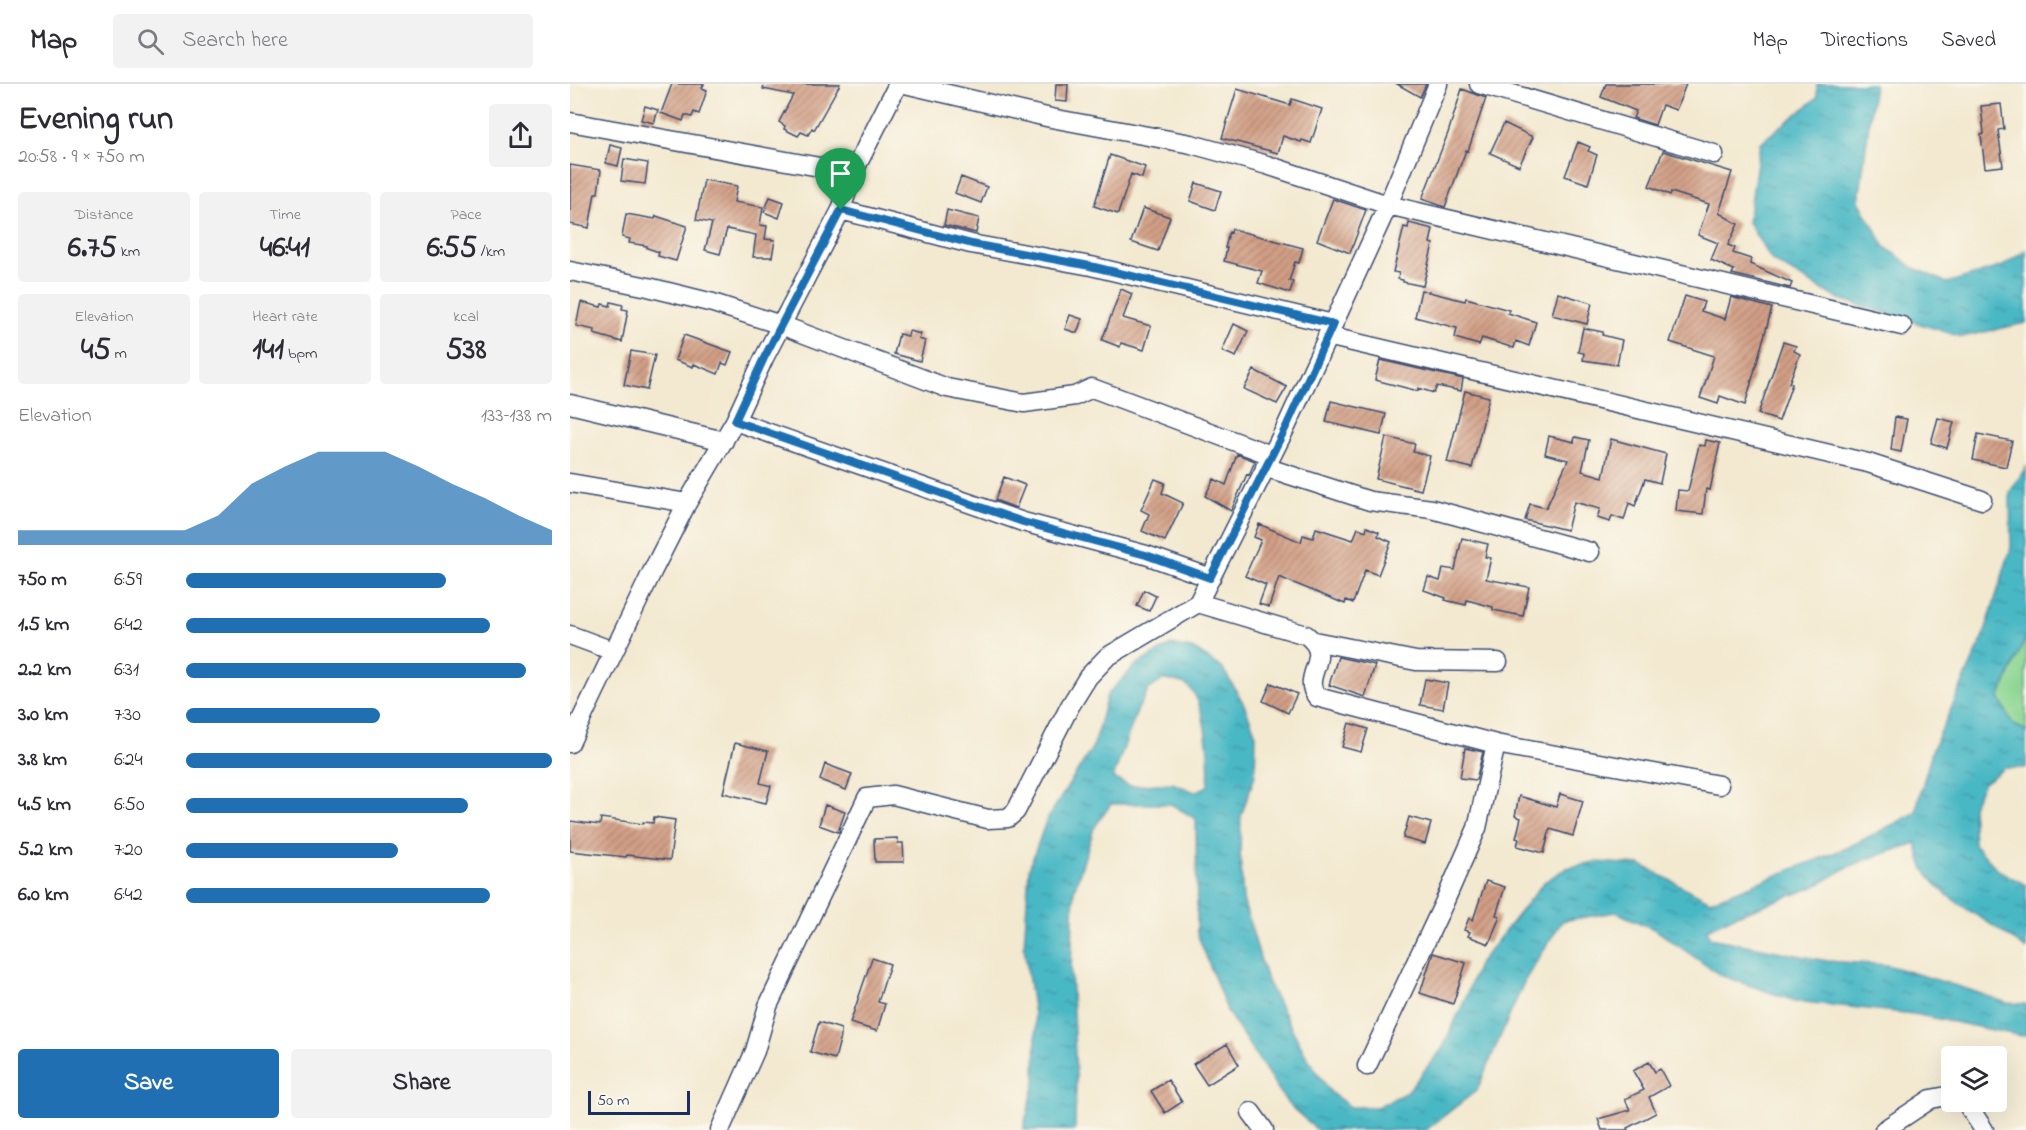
<!DOCTYPE html>
<html lang="en">
<head>
<meta charset="utf-8">
<style>
	:root { --surface:#fff; --page:#f2f2f3; --text:#2b2b33; --muted:#7c7c81; --line:#e1e1e2; --accent:#1f6fb2 }
	body { margin:0; font-family:"Indie Flower",sans-serif; background:var(--page); color:var(--text); height:100vh; display:flex; flex-direction:column; font-size:22px; white-space:nowrap }
	* { box-sizing:border-box; margin:0 }
	p { font-size:20px; color:var(--muted) }
	.icon { flex:none; width:33px; height:33px; fill:none; stroke:currentColor; stroke-width:2; stroke-linecap:round; stroke-linejoin:round }
	.map { position:relative; flex:1; overflow:hidden }
	.panel { display:flex; flex-direction:column; background:var(--surface); width:570px }
	.panel>* { flex:none }
	.tools { position:absolute; left:1371px; top:962px; display:grid; gap:12px }
	.tools a { display:grid; place-items:center; width:66px; height:66px; border-radius:6px; background:var(--surface); box-shadow:0 6px 24px #0002; font-size:30px }
	.scale { position:absolute; left:18px; bottom:15px; width:102px; box-sizing:border-box; padding-left:6px; border:3px solid #1b2f5e; border-top:0; font-size:16px; line-height:21px; white-space:nowrap; color:#1b2f5e; -webkit-text-stroke:4px #fbf7ec; paint-order:stroke }
	.pin { position:absolute; display:grid; place-items:center; width:51px; height:51px; color:#fff; margin:-62px -26px; border-radius:50% 50% 50% 0; rotate:-45deg; box-shadow:0 0 6px #0007 }
	.pin .icon { rotate:45deg }
	.round { display:grid; place-items:center; flex:none; width:63px; height:63px; border-radius:6px; background:var(--page) }
	.head { display:flex; align-items:center; justify-content:space-between; height:102px; padding:0 18px }
	h1 { font-size:33px; font-weight:700; line-height:45px }
	.stats { display:grid; grid-template-columns:repeat(3,1fr); gap:9px; height:102px; padding:6px 18px }
	.stats div { display:grid; align-content:center; border-radius:6px; background:var(--page); text-align:center }
	.stats b { font-size:30px; font-weight:700 }
	.stats small { font-size:16px; font-weight:400 }
	.stats p { font-size:16px }
	.chart { height:168px; padding:12px 18px }
	.chart p { display:flex; justify-content:space-between }
	.chart svg { width:100%; height:108px; margin-top:6px; fill:var(--accent); opacity:.7 }
	.button { display:flex; gap:12px; margin-top:auto; padding:12px 18px }
	.button a { flex:1; height:69px; border-radius:6px; background:var(--accent); color:#fff; font-size:24px; font-weight:700; line-height:69px; text-align:center }
	.button a+a { background:var(--page); color:var(--text) }
	ul { padding:0 18px; list-style:none; font-size:20px }
	li { display:grid; grid-template-columns:96px 72px 1fr; align-items:center; height:45px }
	li i { height:15px; border-radius:8px; background:var(--accent) }
	header { display:flex; align-items:center; gap:36px; box-sizing:border-box; height:84px; padding:0 30px; background:var(--surface); border-bottom:2px solid var(--line) }
	header strong { font-size:28px }
	nav { display:flex; gap:33px; margin-inline-start:auto; font-size:21px }
	.search { width:420px; height:54px; background:var(--page); display:flex; align-items:center; gap:15px; box-sizing:border-box; padding:0 21px; border-radius:6px; color:var(--muted); font-size:22px }
	main { display:flex; flex:1; min-height:0 }
	.map>svg:first-child { display:block }
</style>
</head>
<body>
<header>
<strong>Map</strong>
<div class="search"><svg class="icon" aria-label="search" viewBox="0 0 24 24"><circle cx="10" cy="10" r="6"/><path d="M15 15l6 6"/></svg>Search here</div>
<nav><a>Map</a><a>Directions</a><a>Saved</a></nav>
</header>
<main>
<section class="panel">
<div class="head"><div><h1>Evening run</h1><p>20:58 · 9 × 750 m</p></div><a class="round"><svg class="icon" aria-label="share" viewBox="0 0 24 24"><path d="M12 15V3M7 8l5-5 5 5M5 13v7h14v-7"/></svg></a></div>
<div class="stats">
<div><p>Distance</p><b>6.75<small> km</small></b></div>
<div><p>Time</p><b>46:41</b></div>
<div><p>Pace</p><b>6:55<small> /km</small></b></div>
</div>
<div class="stats">
<div><p>Elevation</p><b>45<small> m</small></b></div>
<div><p>Heart rate</p><b>141<small> bpm</small></b></div>
<div><p>kcal</p><b>538</b></div>
</div>
<div class="chart"><p><span>Elevation</span>133–138 m</p>
<svg viewBox="0 0 160 44" preserveAspectRatio="none"><path d="M0 44V38L10 38L20 38L30 38L40 38L50 38L60 32L70 19L80 12L90 6L100 6L110 6L120 12L130 19L140 25L150 32L160 38V44z"/></svg>
</div>
<ul>
<li><b>750 m</b>6:59<i style="width:71%"></i></li>
<li><b>1.5 km</b>6:42<i style="width:83%"></i></li>
<li><b>2.2 km</b>6:31<i style="width:93%"></i></li>
<li><b>3.0 km</b>7:30<i style="width:53%"></i></li>
<li><b>3.8 km</b>6:24<i style="width:100%"></i></li>
<li><b>4.5 km</b>6:50<i style="width:77%"></i></li>
<li><b>5.2 km</b>7:20<i style="width:58%"></i></li>
<li><b>6.0 km</b>6:42<i style="width:83%"></i></li>
</ul>
<div class="button"><a>Save</a><a>Share</a></div>
</section>
<div class="map">
<svg width="1456" height="1046" viewBox="0 0 1456 1046">
	<defs>
		<pattern id="water-ripples" width="26" height="14" patternUnits="userSpaceOnUse" patternTransform="scale(1.5)"><rect width="26" height="14" fill="#4ab8c5"/><path d="M2 4q2-2 4 0t4 0M15 11q2-2 4 0t4 0" fill="none" stroke="#3d96a3"/></pattern>
		<pattern id="building-hatch" width="6" height="6" patternUnits="userSpaceOnUse" patternTransform="scale(1.5)"><rect width="6" height="6" fill="#d29f85"/><path d="M-1 1l2-2M0 6l6-6M5 7l2-2" fill="none" stroke="#aa8270"/></pattern>
	</defs>
	<rect width="100%" height="100%" fill="#fbf7ec"/>
	<filter id="ink" filterUnits="userSpaceOnUse"><feTurbulence type="fractalNoise" baseFrequency=".0167" numOctaves="2"/><feDisplacementMap in="SourceGraphic" scale="12" xChannelSelector="R" yChannelSelector="G"/><feConvolveMatrix kernelMatrix="1 2 1 2 8 2 1 2 1" color-interpolation-filters="sRGB"/></filter>
	<filter id="wash" filterUnits="userSpaceOnUse"><feTurbulence type="fractalNoise" baseFrequency=".008" numOctaves="4" result="noise"/><feDisplacementMap in="SourceGraphic" scale="24" xChannelSelector="R" yChannelSelector="G"/><feGaussianBlur stdDeviation="1.35" result="paint"/><feColorMatrix in="noise" values="0 0 0 0 0 0 0 0 0 0 0 0 0 0 0 0 0 1.4 0 .05"/><feComposite in="paint" operator="in"/></filter>
	<g filter="url(#wash)">
		<rect width="100%" height="100%" fill="#f3e9d0"/>
		<path fill="#8bd591" stroke="#538278" stroke-width="1.5" d="M 1456,553 L 1456,647 L 1443,641 L 1429,614 Z"/>
		<path fill="url(#water-ripples)" stroke="#327492" stroke-width="1.5" fill-rule="evenodd" d="M 1247,0 L 1304,0 L 1289,117 L 1315,163 L 1344,184 L 1377,199 L 1433,182 L 1456,166 L 1456,239 L 1392,253 L 1267,214 L 1202,177 L 1178,138 L 1190,59 L 1247,14 Z
			M 1456,383 L 1456,553 L 1429,614 L 1443,640 L 1456,647 L 1456,684 L 1435,684 L 1414,699 L 1402,722 L 1404,760 L 1428,786 L 1456,801 L 1456,866 C 1427,839 1374,819 1354,785 C 1350,778 1349,767 1346,759 L 1297,775 L 1276,784 L 1244,803 L 1164,832 L 1137,845 L 1140,854 L 1257,877 L 1317,881 L 1400,906 L 1437,919 L 1456,920 L 1456,951 L 1452,952 L 1344,930 L 1225,917 L 1150,891 L 1086,846 L 1046,828 L 992,837 L 955,896 L 907,1006 L 856,1046 L 747,1046 L 718,1020 L 658,929 L 627,849 L 626,735 L 601,720 L 541,720 L 524,744 L 504,807 L 501,888 L 506,990 L 505,1046 L 453,1046 L 465,999 L 466,944 L 454,863 L 459,785 L 476,737 L 524,661 L 537,611 L 567,580 L 601,561 L 626,566 L 653,585 L 674,620 L 686,651 L 685,691 L 671,732 L 670,769 L 673,816 L 697,897 L 735,970 L 761,1009 L 781,1023 L 807,1023 L 837,1008 L 872,965 L 893,920 L 908,881 L 974,798 L 997,784 L 1025,778 L 1071,781 L 1140,817 L 1277,764 L 1345,729 L 1362,667 L 1413,554 L 1441,464 L 1440,408 ZM 593,596 C 600,597 611,597 616,601 C 637,615 640,679 638,702 L 625,708 L 602,699 L 560,702 L 543,694 L 567,627 L 578,606 Z"/>
		<g id="blocks">
			<path fill="url(#building-hatch)" d="M 102,0 L 134,0 L 132,4 L 137,6 L 129,30 L 124,28 L 122,33 L 115,31 L 113,37 L 91,29 Z
				M 194,0 L 270,0 L 244,46 L 242,44 L 238,51 L 231,48 L 228,52 L 214,45 L 215,42 L 209,38 L 223,11 L 193,5 Z
				M 486,0 L 498,0 L 497,18 L 485,17 Z
				M 827,0 L 856,0 L 850,13 Z
				M 1036,0 L 1116,0 L 1106,26 L 1092,21 L 1085,41 L 1063,34 L 1066,27 L 1031,13 Z
				M 667,5 L 720,21 L 722,15 L 752,25 L 741,59 L 732,56 L 731,58 L 713,52 L 708,69 L 652,54 Z
				M 892,5 L 916,14 L 898,67 L 896,66 L 875,123 L 852,115 L 878,49 Z
				M 1431,20 L 1434,45 L 1428,46 L 1433,82 L 1415,84 L 1411,51 L 1414,50 L 1411,22 Z
				M 75,22 L 88,26 L 84,39 L 71,36 Z
				M 934,39 L 963,53 L 949,82 L 920,69 Z
				M 1008,58 L 1020,63 L 1018,67 L 1027,71 L 1018,100 L 995,92 Z
				M 40,61 L 52,64 L 48,82 L 36,79 Z
				M 1093,67 L 1162,88 L 1149,129 L 1168,140 L 1158,161 L 1165,164 L 1163,169 L 1181,175 L 1180,180 L 1222,199 L 1220,204 L 1162,190 L 1164,186 L 1141,176 L 1148,159 L 1128,151 L 1139,120 L 1101,108 L 1100,111 L 1079,102 Z
				M 540,71 L 575,83 L 572,94 L 561,90 L 548,130 L 524,122 Z
				M 54,75 L 78,79 L 75,100 L 51,97 Z
				M 0,81 L 31,86 L 28,109 L 25,109 L 19,144 L 0,140 Z
				M 391,93 L 417,103 L 411,119 L 385,109 Z
				M 134,96 L 167,102 L 164,118 L 193,123 L 190,141 L 197,142 L 195,155 L 205,156 L 202,173 L 183,173 L 186,151 L 157,145 L 150,170 L 135,166 L 142,139 L 126,136 Z
				M 626,99 L 651,107 L 645,126 L 620,117 Z
				M 200,113 L 214,118 L 209,134 L 194,128 Z
				M 763,115 L 796,126 L 780,169 L 747,156 Z
				M 573,124 L 600,133 L 588,167 L 561,158 Z
				M 377,126 L 409,134 L 406,149 L 374,141 Z
				M 56,130 L 85,135 L 86,132 L 117,142 L 106,177 L 88,172 L 89,168 L 77,164 L 77,162 L 59,159 L 60,155 L 52,153 Z
				M 839,139 L 863,145 L 860,159 L 863,160 L 853,202 L 833,198 L 833,196 L 828,195 L 829,189 L 823,188 L 834,143 L 838,144 Z
				M 662,145 L 733,164 L 729,179 L 725,178 L 719,197 L 723,198 L 720,209 L 688,199 L 692,187 L 654,177 L 657,164 L 655,164 L 659,148 L 661,149 Z
				M 551,205 L 562,210 L 553,234 L 581,242 L 574,266 L 551,259 L 550,263 L 532,256 Z
				M 851,206 L 895,217 L 896,214 L 939,226 L 938,229 L 966,238 L 959,262 L 946,257 L 944,264 L 912,254 L 909,261 L 885,254 L 887,244 L 845,233 Z
				M 988,209 L 1022,219 L 1017,240 L 982,231 Z
				M 1115,212 L 1134,218 L 1131,227 L 1155,235 L 1161,213 L 1202,224 L 1175,321 L 1150,312 L 1148,320 L 1130,314 L 1144,272 L 1100,258 Z
				M 11,218 L 31,223 L 32,220 L 40,222 L 41,218 L 53,221 L 52,225 L 58,226 L 52,258 L 24,250 L 25,246 L 6,242 Z
				M 500,231 L 512,235 L 507,249 L 495,245 Z
				M 664,240 L 678,247 L 666,273 L 652,267 Z
				M 1013,244 L 1033,248 L 1032,251 L 1052,256 L 1047,281 L 1013,276 L 1014,269 L 1008,268 Z
				M 339,247 L 351,250 L 349,255 L 355,257 L 350,277 L 324,270 L 329,250 L 338,252 Z
				M 114,251 L 162,268 L 157,281 L 152,279 L 148,290 L 124,280 L 123,283 L 105,276 Z
				M 1213,258 L 1226,262 L 1224,267 L 1230,270 L 1219,299 L 1222,300 L 1209,337 L 1188,330 Z
				M 61,267 L 85,271 L 77,306 L 54,301 Z
				M 810,276 L 893,295 L 891,307 L 867,302 L 864,309 L 848,304 L 848,307 L 805,296 Z
				M 684,286 L 717,303 L 707,320 L 674,305 Z
				M 895,307 L 919,313 L 902,384 L 877,378 Z
				M 761,317 L 816,330 L 811,351 L 756,338 Z
				M 1325,333 L 1337,335 L 1331,368 L 1321,366 Z
				M 1368,334 L 1384,338 L 1377,364 L 1361,359 Z
				M 1408,350 L 1442,357 L 1436,383 L 1403,376 Z
				M 979,352 L 1004,358 L 1005,353 L 1019,356 L 1012,387 L 1033,393 L 1041,355 L 1096,370 L 1090,399 L 1075,395 L 1065,422 L 1059,419 L 1054,436 L 1042,432 L 1040,438 L 1027,434 L 1030,425 L 1004,418 L 997,446 L 955,436 L 960,420 L 976,424 L 998,376 L 975,370 Z
				M 816,353 L 845,360 L 843,368 L 860,372 L 851,406 L 806,395 Z
				M 1136,356 L 1150,359 L 1140,406 L 1136,405 L 1133,430 L 1106,427 L 1108,406 L 1118,407 L 1129,361 L 1135,362 Z
				M 667,370 L 685,377 L 679,391 L 677,390 L 661,427 L 635,412 L 644,395 L 656,401 Z
				M 434,393 L 455,401 L 446,424 L 425,416 Z
				M 585,395 L 595,399 L 592,409 L 613,419 L 595,457 L 572,447 L 579,430 L 571,426 Z
				M 689,440 L 731,458 L 733,451 L 743,454 L 746,444 L 783,456 L 788,444 L 796,447 L 797,443 L 809,448 L 808,452 L 821,458 L 808,491 L 795,486 L 783,519 L 776,516 L 775,520 L 709,493 L 699,523 L 689,520 L 696,501 L 675,492 L 691,456 L 684,453 Z
				M 892,454 L 918,460 L 915,473 L 921,474 L 916,495 L 959,503 L 953,532 L 923,526 L 923,523 L 897,516 L 896,521 L 875,516 L 876,514 L 854,506 L 858,493 L 870,497 L 873,484 L 885,486 Z
				M 574,506 L 586,512 L 579,527 L 567,522 Z
				M 768,573 L 805,581 L 795,613 L 759,601 Z
				M 855,595 L 878,599 L 873,625 L 850,621 Z
				M 701,599 L 727,610 L 718,629 L 693,617 Z
				M 779,639 L 798,645 L 791,668 L 772,663 Z
				M 165,659 L 198,667 L 190,699 L 201,702 L 196,719 L 153,709 Z
				M 895,664 L 913,668 L 906,696 L 890,694 Z
				M 255,680 L 282,690 L 276,706 L 250,696 Z
				M 990,710 L 1013,717 L 1003,752 L 980,745 L 974,769 L 947,762 L 949,755 L 946,754 L 951,734 L 945,732 L 949,712 L 986,723 Z
				M 255,721 L 275,728 L 268,748 L 249,741 Z
				M 84,733 L 105,736 L 100,776 L 57,771 L 56,773 L 0,767 L 0,737 L 30,741 L 31,734 L 73,740 L 73,738 L 83,739 Z
				M 839,733 L 861,739 L 855,760 L 833,754 Z
				M 327,754 L 328,759 L 333,759 L 334,778 L 305,778 L 304,755 Z
				M 916,797 L 935,803 L 926,831 L 930,832 L 919,860 L 898,852 L 900,848 L 894,846 L 899,834 L 903,836 Z
				M 863,869 L 896,879 L 883,920 L 850,909 Z
				M 302,874 L 320,880 L 308,918 L 315,920 L 307,947 L 280,939 Z
				M 249,938 L 271,945 L 271,952 L 265,975 L 240,968 Z
				M 657,960 L 669,981 L 637,1001 L 623,980 Z
				M 1079,978 L 1085,988 L 1090,985 L 1099,1002 L 1079,1013 L 1086,1029 L 1057,1044 L 1058,1046 L 1032,1046 L 1028,1035 L 1060,1026 L 1055,1015 L 1074,1006 L 1063,987 Z
				M 598,996 L 612,1018 L 595,1029 L 581,1007 Z"/>
		</g>
	</g>
	<g filter="url(#ink)">
		<use href="#blocks" fill-opacity="0" stroke="#3b4b6f" stroke-width="1.5"/>
		<g fill="none" stroke-linecap="round" stroke-linejoin="round">
			<defs>
				<path id="minor" d="M 335,0 L 481,34 L 621,60 L 697,81 L 818,121 L 1332,242
					M 909,0 L 1144,70
					M 0,38 L 283,89
					M 271,126 L 401,160 L 521,182 L 763,240
					M 0,187 L 78,203 L 143,219 L 211,241 L 377,304 L 454,319 L 505,312 L 522,304 L 701,371
					M 757,252 L 1298,379 L 1412,416
					M 0,320 L 154,357
					M 165,337 L 453,438 L 576,471 L 641,494
					M 695,383 L 800,417 L 862,425 L 1020,468
					M 0,399 L 117,419
					M 628,519 L 736,551 C 766,573 729,591 747,613 L 926,660 L 907,744 L 874,819 L 797,982
					M 0,551 L 43,567
					M 744,557 L 846,577 L 928,578
					M 0,659 L 82,488 L 117,419 L 165,337 L 194,274 L 271,126 L 283,89 L 328,0
					M 926,660 L 1149,701
					M 1395,1017 L 1414,1046
					M 681,1028 L 694,1046
					M 150,1046 L 185,967 L 198,922 L 297,714 L 323,711 L 418,735 L 438,734 L 446,727 L 500,622 L 518,593 L 537,573 L 628,519 L 717,341 L 818,121 L 868,0
					M 1314,1046 L 1361,1015 L 1382,1011"/>
			</defs>
			<use href="#minor" stroke="#3b4b6f" stroke-width="21"/>
			<use href="#minor" stroke="#fff" stroke-width="18"/>
		</g>
	</g>
	<g fill="none" stroke-linecap="round" stroke-linejoin="round" filter="url(#ink)">
		<defs>
			<path id="route" d="M 271,126 L 402,160 L 520,182 L 763,240 L 717,341 L 640,494 L 576,471 L 453,438 L 165,337 L 194,274 Z"/>
		</defs>
		<use href="#route" stroke="#fff" stroke-width="12"/>
		<use href="#route" stroke="#1f6fb2" stroke-width="8"/>
	</g>
</svg>
<div class="tools">
<a><svg class="icon" aria-label="layers" viewBox="0 0 24 24"><path d="M12 4l9 5-9 5-9-5zM3 14l9 5 9-5"/></svg></a>
</div>
<div class="scale">50 m</div>
<div class="pin" style="left:271px;top:126px;background:#1e9e55"><svg class="icon" aria-label="arrive" viewBox="0 0 24 24"><path d="M6 21V4h12l-3 4 3 4H6"/></svg></div>
</div>
</main>
</body>
</html>
